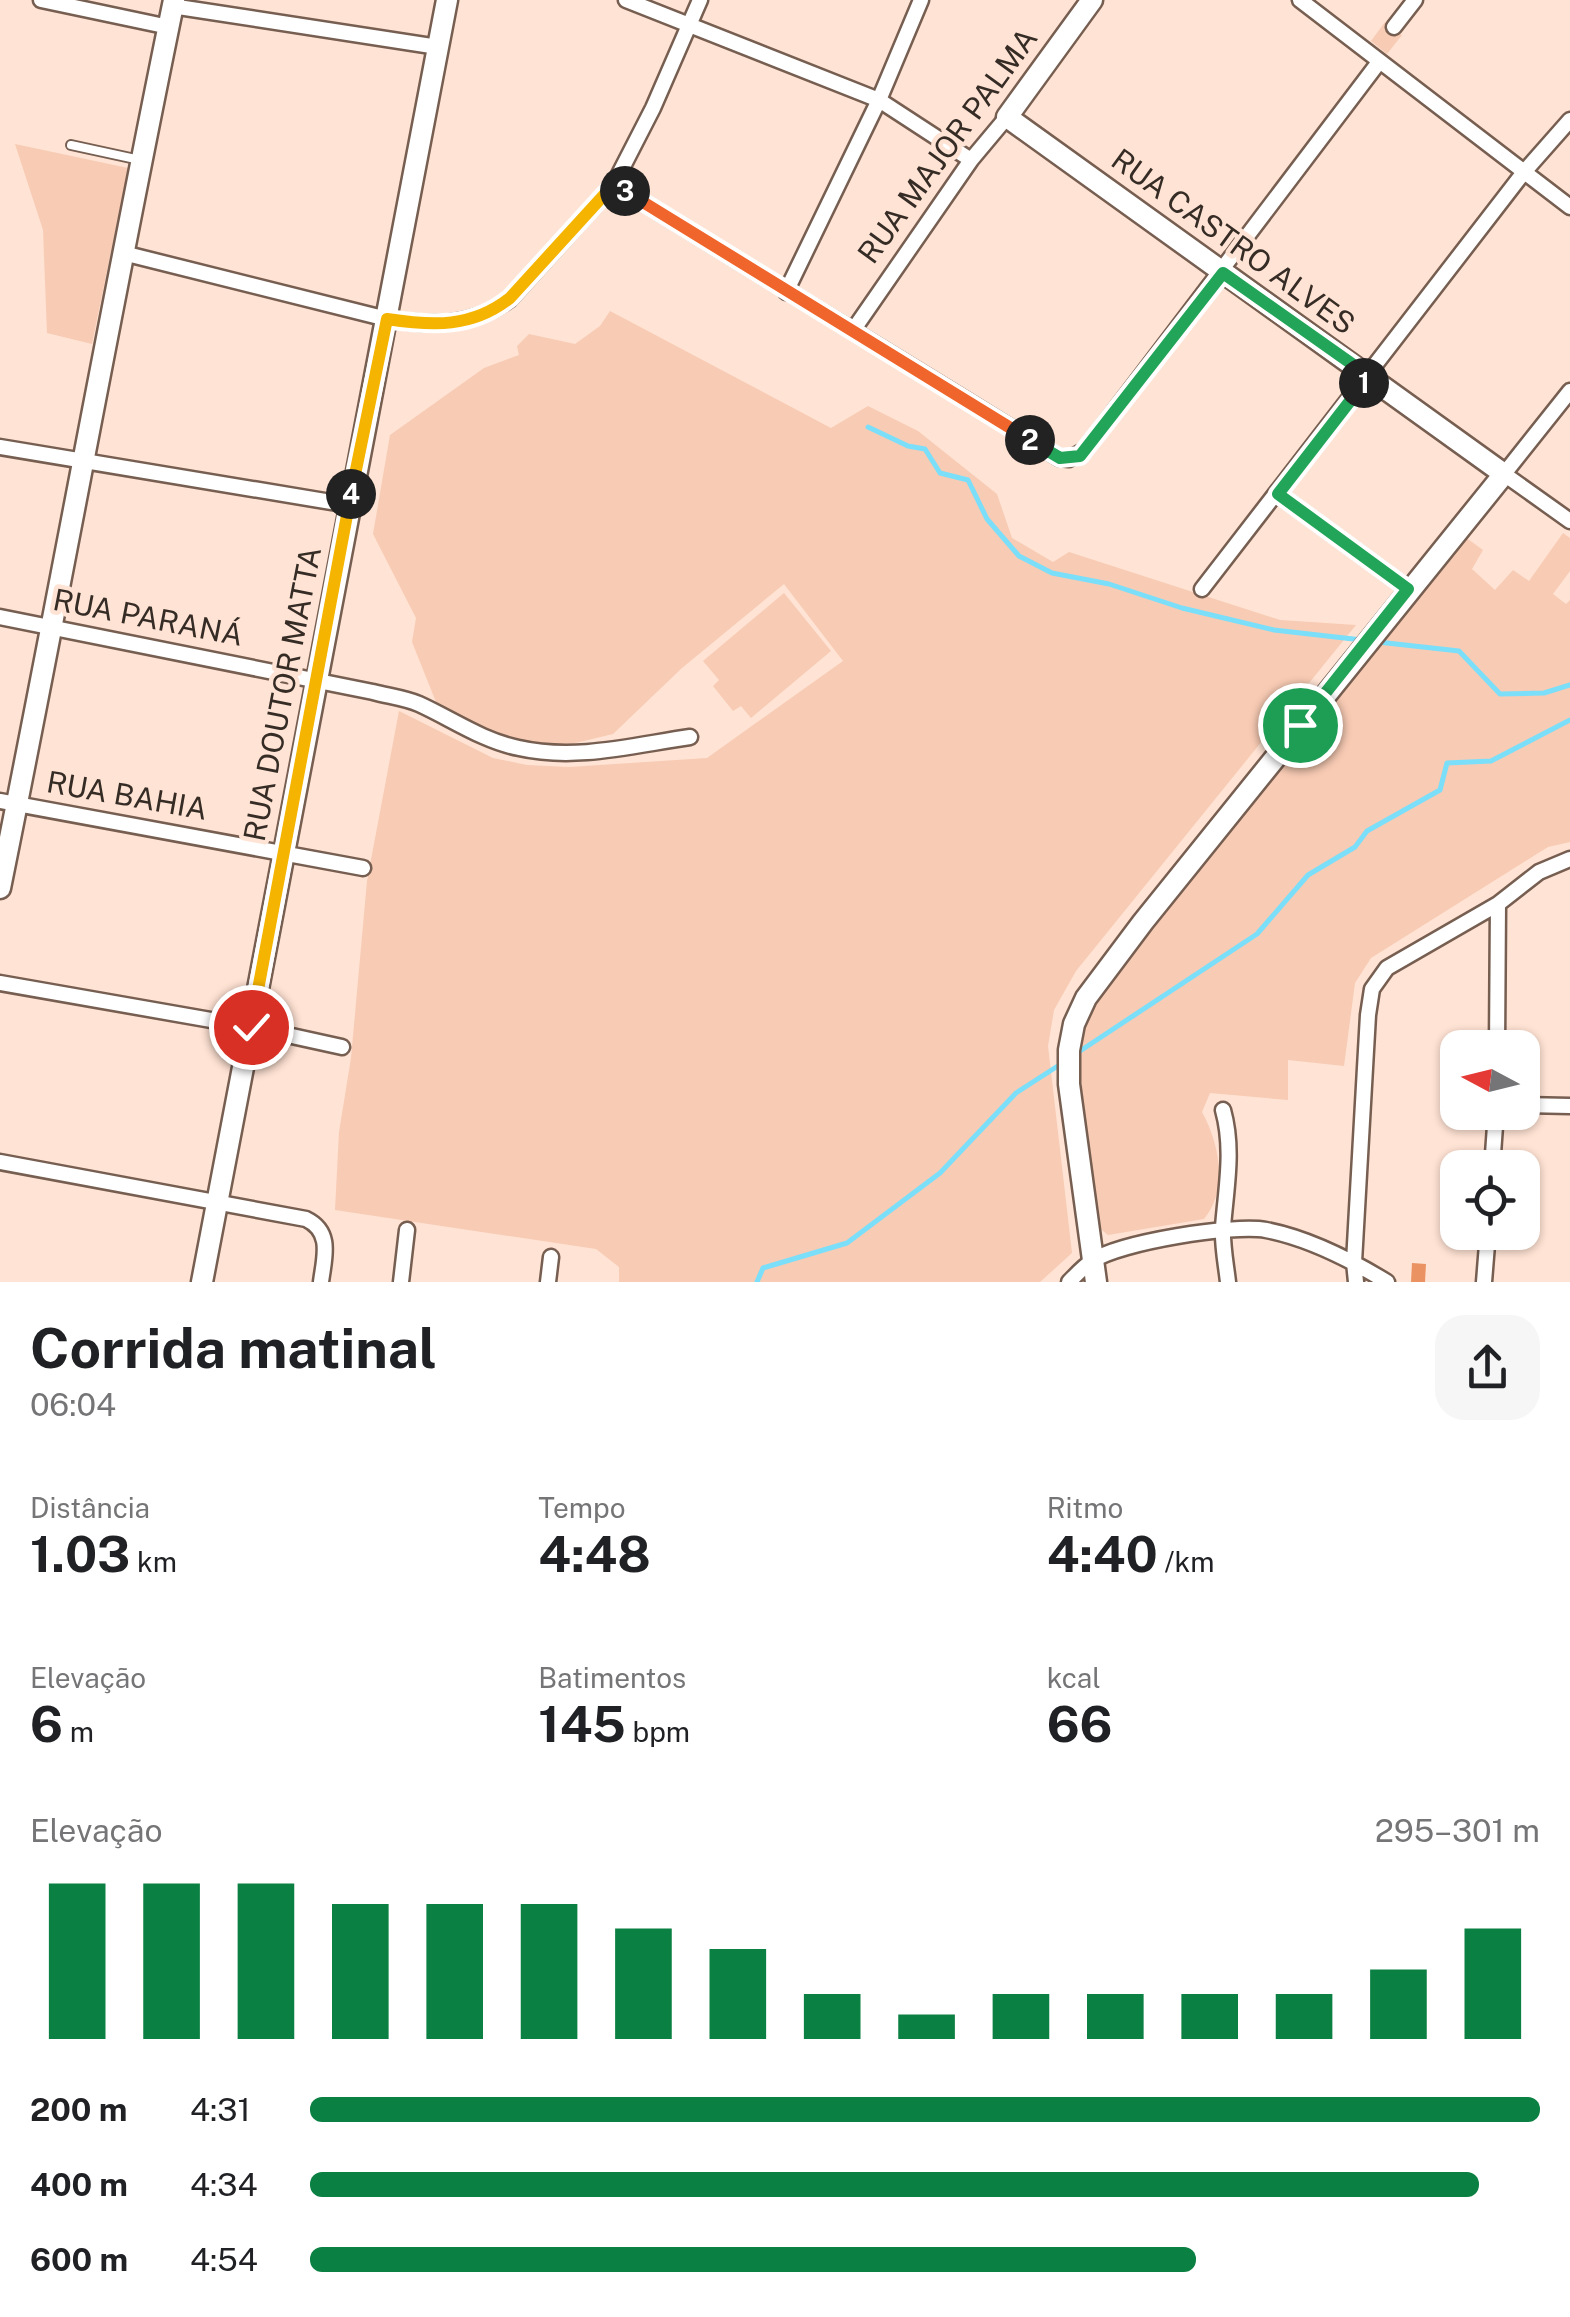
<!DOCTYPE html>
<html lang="pt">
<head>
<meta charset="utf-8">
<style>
	:root { --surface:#fff; --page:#f6f6f6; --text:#202124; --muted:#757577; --accent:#0b8043 }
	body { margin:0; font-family:"Public Sans",sans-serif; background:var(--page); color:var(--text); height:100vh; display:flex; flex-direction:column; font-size:38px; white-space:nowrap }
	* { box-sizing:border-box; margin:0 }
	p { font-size:32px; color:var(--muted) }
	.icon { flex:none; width:55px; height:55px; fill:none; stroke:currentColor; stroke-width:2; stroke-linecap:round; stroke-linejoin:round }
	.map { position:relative; height:1282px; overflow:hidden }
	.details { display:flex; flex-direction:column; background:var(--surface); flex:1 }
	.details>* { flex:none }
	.needle { width:65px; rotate:277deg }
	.controls { position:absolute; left:1440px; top:1030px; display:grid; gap:20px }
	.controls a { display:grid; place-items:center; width:100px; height:100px; border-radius:20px; background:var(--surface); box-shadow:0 2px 8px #0004; font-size:50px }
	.pin { position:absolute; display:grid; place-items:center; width:85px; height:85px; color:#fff; margin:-42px; border:5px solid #fff; border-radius:50%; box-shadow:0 2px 10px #0007 }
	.km { position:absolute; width:50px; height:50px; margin:-25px; border-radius:50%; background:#222; color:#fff; font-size:28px; line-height:50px; text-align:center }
	.round { display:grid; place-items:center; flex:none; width:105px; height:105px; border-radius:30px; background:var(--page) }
	.head { display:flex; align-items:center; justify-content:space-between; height:170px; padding:0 30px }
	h1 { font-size:55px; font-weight:700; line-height:75px }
	.metrics { display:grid; grid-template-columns:repeat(3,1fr); gap:15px; height:170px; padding:10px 30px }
	.metrics div { display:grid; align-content:center }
	.metrics b { font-size:50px; font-weight:700 }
	.metrics small { font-size:28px; font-weight:400 }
	.metrics p { font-size:28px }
	.chart { height:280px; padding:20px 30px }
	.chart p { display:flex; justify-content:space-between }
	.chart svg { width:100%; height:180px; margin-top:10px; stroke:var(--accent); stroke-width:6 }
	ul { padding:0 30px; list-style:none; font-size:32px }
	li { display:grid; grid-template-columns:160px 120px 1fr; align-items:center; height:75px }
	li i { height:25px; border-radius:12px; background:var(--accent) }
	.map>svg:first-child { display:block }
</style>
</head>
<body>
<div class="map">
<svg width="1570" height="1282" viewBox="0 0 1570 1282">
	<rect width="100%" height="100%" fill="#ffe3d4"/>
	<path fill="#f8cbb4" d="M 1385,22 L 1402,35 L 1387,54 L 1371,41 Z
		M 15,144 L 128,168 L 92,344 L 47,333 L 43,230 Z
		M 610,311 L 831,428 L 868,406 L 918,431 L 997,494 L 1012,538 L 1053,562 L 1069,552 L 1280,620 L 1356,625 L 1076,971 L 1054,1010 L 1048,1046 L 1072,1253 L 1040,1282 L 619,1282 L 619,1267 L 596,1249 L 335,1210 L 339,1132 L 351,1058 L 367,881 L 399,711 L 493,758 L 527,765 L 569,767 L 707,758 L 843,661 L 784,584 L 682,668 L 613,734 L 567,745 L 529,745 L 501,740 L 438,707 L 412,642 L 416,618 L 373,534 L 390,435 L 484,368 L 519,355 L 517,346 L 529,334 L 575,344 L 600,326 Z
		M 1563,533 L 1570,538 L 1570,571 L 1553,594 L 1566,604 L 1570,600 L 1570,842 L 1548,847 L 1371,958 L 1355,983 L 1344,1066 L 1288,1060 L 1288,1100 L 1210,1093 L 1202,1112 C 1219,1143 1229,1189 1204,1219 L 1108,1235 L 1097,1226 L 1079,1062 L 1083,1028 L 1096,993 L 1465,537 L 1483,550 L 1472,569 L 1495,590 L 1513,570 L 1529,581 Z
		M 784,593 L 831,651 L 751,718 L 741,706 L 733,711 L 713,686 L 719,680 L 703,661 Z"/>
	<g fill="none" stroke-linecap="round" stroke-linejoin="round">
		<path stroke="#7bdffa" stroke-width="5" d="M 868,427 L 908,446 L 925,449 L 940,473 L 968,480 L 987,519 L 1019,556 L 1052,573 L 1109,584 L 1182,608 L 1274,630 L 1362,640
			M 1378,642 L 1459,651 L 1500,694 L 1544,693 L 1570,685
			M 1077,1053 L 1257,934 L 1308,875 L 1355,847 L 1367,831 L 1440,790 L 1447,763 L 1491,761 L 1570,720
			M 757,1282 L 763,1268 L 847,1243 L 940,1173 L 1016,1093 L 1064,1062"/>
	</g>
	<path fill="#eb9262" d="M 1412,1263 L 1426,1264 L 1425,1282 L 1411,1282 Z"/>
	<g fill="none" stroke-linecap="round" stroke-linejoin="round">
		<defs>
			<path id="lane" d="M 71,145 L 140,160"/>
			<path id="street" d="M 41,0 L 169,27
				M 626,0 L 879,100 L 971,160
				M 1300,0 L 1570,207
				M 172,6 L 438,47
				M 1394,27 L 1415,0
				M 614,184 C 762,277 912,365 1059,458 L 1069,459 L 1085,450 L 1379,62
				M 123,253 L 387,319 C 433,326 472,327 510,299 L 614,184 L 653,108 L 700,0
				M 786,292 L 879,100 L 921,0
				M 854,329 L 971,160 L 1007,117
				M 1570,391 L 1504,474 L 1570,521
				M 0,447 L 349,505
				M 1278,494 L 1408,589
				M 1202,589 L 1524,172 L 1570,120
				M 0,617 L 373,692 C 388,696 405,698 419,704 C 452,719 483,741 519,748 C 576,761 634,745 690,737
				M 0,801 L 363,868
				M 0,983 L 251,1027 L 342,1047
				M 1497,1048 L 1498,904
				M 1522,1105 L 1570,1106
				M 1223,1110 C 1234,1149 1226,1188 1223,1227 C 1222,1245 1226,1264 1228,1282
				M 0,1162 L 306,1219 C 333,1232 324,1258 321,1282
				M 1492,1168 L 1496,1112
				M 401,1282 L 407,1230
				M 548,1282 L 551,1257
				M 1069,1282 C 1076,1275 1083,1267 1092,1261 C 1120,1242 1233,1224 1266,1230 C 1308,1238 1351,1260 1387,1282
				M 1356,1282 L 1354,1262 L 1368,1015 L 1372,989 L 1387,968 L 1498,904 L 1539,872 L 1570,859
				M 1484,1282 L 1488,1232"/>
			<path id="secondary" d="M 1092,0 L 1007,117 L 1504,474 L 1143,922 L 1086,998 L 1074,1024 L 1069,1050 L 1069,1084 L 1096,1282
				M 0,888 C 60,592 113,295 174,0
				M 202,1282 L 447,0"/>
		</defs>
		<use href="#lane" stroke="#765e51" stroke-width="12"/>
		<use href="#street" stroke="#765e51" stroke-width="19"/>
		<use href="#secondary" stroke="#765e51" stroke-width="25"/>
		<use href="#lane" stroke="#fff" stroke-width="8"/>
		<use href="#street" stroke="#fff" stroke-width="14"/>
		<use href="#secondary" stroke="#fff" stroke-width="20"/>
	</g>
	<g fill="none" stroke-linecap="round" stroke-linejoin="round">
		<defs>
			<path id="split-1" d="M 1300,725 L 1408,589 L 1278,494 L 1364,383"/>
			<path id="split-2" d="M 1030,440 L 1060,458 L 1080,456 L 1223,273 L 1369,376 L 1364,383"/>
			<path id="split-3" d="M 625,191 L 1030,440"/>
			<path id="split-4" d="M 351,494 L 387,319 C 433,326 472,328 510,298 L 614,184 L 625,191"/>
			<path id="split-5" d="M 251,1027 L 351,494"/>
		</defs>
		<use href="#split-1" stroke="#fff" stroke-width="20"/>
		<use href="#split-2" stroke="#fff" stroke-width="20"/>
		<use href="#split-3" stroke="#fff" stroke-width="20"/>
		<use href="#split-4" stroke="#fff" stroke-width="20"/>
		<use href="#split-5" stroke="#fff" stroke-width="20"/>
		<use href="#split-1" stroke="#22a559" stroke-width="12"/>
		<use href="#split-2" stroke="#22a559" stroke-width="12"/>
		<use href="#split-3" stroke="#f0652b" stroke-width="12"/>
		<use href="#split-4" stroke="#f5b400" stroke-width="12"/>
		<use href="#split-5" stroke="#f5b400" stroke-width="12"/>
	</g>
	<g text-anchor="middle" stroke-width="9" stroke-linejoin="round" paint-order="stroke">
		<g font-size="30" fill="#362c26" stroke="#ffe3d4">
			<text transform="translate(948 146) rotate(-54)" y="10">RUA MAJOR PALMA</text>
			<text transform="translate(1233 242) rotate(36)" y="10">RUA CASTRO ALVES</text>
			<text transform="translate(148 618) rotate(11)" y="10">RUA PARANÁ</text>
			<text transform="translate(283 694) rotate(-79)" y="10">RUA DOUTOR MATTA</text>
			<text transform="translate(127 796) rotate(10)" y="10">RUA BAHIA</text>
		</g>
	</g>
</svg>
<div class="controls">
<a><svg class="needle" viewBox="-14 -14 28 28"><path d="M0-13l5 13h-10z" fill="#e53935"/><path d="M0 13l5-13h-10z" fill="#757577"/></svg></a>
<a><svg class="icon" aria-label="locate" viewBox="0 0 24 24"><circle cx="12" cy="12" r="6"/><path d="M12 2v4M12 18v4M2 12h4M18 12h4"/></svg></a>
</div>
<div class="pin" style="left:1300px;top:725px;background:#1e9e55"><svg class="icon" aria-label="arrive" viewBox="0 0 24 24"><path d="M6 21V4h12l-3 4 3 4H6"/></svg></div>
<div class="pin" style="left:251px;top:1027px;background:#d93025"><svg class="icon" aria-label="check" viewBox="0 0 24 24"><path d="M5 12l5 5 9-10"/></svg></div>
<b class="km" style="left:1364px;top:383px">1</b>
<b class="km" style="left:1030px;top:440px">2</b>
<b class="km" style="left:625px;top:191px">3</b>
<b class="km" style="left:351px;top:494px">4</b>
</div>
<section class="details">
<div class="head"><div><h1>Corrida matinal</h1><p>06:04</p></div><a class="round"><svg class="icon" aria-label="share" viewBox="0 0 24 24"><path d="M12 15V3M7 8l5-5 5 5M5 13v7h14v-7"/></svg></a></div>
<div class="metrics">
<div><p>Distância</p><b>1.03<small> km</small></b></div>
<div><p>Tempo</p><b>4:48</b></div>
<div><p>Ritmo</p><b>4:40<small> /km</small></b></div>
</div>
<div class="metrics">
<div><p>Elevação</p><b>6<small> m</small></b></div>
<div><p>Batimentos</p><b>145<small> bpm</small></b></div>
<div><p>kcal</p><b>66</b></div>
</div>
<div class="chart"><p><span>Elevação</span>295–301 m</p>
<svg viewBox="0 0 160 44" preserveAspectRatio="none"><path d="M5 44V6M15 44V6M25 44V6M35 44V11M45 44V11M55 44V11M65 44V17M75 44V22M85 44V33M95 44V38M105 44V33M115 44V33M125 44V33M135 44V33M145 44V27M155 44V17"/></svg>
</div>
<ul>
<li><b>200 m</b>4:31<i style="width:100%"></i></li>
<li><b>400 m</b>4:34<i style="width:95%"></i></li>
<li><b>600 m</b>4:54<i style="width:72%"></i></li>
</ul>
</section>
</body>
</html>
